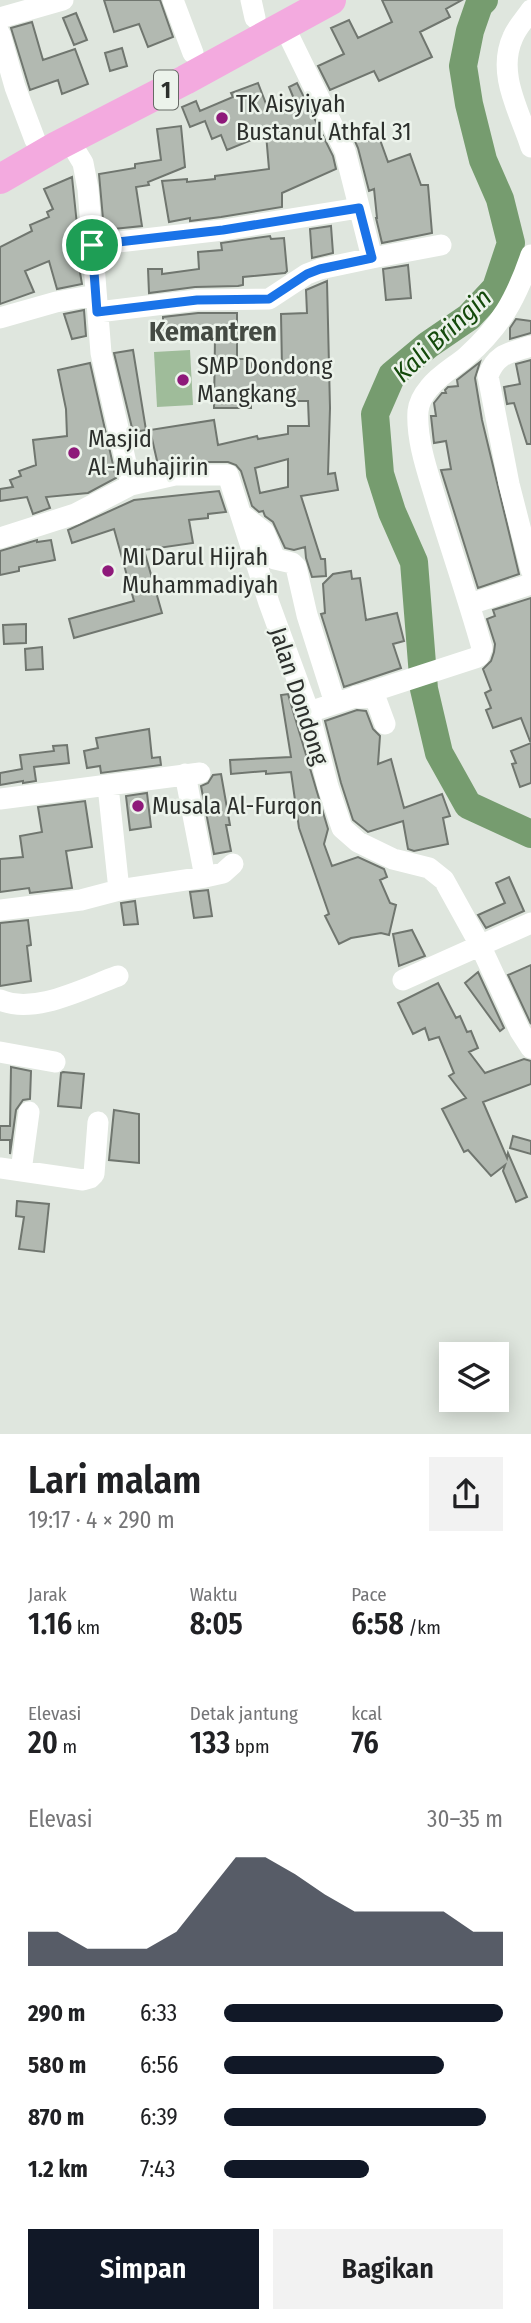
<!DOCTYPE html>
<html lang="id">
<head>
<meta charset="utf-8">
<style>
	:root { --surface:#fff; --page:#f2f2f2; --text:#202124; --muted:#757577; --accent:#111827 }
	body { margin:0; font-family:"Fira Sans Condensed",sans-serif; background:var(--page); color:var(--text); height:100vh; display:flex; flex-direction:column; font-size:26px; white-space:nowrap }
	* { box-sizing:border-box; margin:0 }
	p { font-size:23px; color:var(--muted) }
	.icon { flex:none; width:38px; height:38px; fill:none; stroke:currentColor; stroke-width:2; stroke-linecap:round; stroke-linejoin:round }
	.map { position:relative; height:1434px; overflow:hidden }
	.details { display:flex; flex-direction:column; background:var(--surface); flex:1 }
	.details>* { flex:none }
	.tools { position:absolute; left:439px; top:1342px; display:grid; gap:14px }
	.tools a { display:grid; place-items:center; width:70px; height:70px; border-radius:0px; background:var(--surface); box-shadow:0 4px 18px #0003; font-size:35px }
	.pin { position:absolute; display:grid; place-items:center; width:60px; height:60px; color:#fff; margin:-30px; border:4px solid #fff; border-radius:50%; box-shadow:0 2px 7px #0007 }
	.round { display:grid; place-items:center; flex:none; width:74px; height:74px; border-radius:0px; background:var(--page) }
	.headline { display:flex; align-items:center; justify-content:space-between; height:119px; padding:0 28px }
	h1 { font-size:38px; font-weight:600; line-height:52px }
	.stats { display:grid; grid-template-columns:repeat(3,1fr); gap:10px; height:119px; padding:7px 28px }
	.stats div { display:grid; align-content:center }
	.stats b { font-size:30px; font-weight:600 }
	.stats small { font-size:19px; font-weight:400 }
	.stats p { font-size:19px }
	.chart { height:196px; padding:14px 28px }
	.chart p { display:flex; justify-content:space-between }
	.chart svg { width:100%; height:126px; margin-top:7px; fill:var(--accent); opacity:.7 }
	.primary-button { display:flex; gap:14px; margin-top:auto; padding:14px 28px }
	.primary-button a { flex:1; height:80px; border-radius:0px; background:var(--accent); color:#fff; font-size:28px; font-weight:600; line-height:80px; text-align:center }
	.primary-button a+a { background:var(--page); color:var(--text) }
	ul { padding:0 28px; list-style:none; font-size:23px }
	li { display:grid; grid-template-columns:112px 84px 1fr; align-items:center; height:52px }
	li i { height:18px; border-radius:9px; background:var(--accent) }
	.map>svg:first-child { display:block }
</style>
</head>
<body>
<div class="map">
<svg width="531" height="1434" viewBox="0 0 531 1434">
	<rect width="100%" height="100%" fill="#dfe6de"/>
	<path fill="#9fbc9a" d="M 190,350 L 193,405 L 157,407 L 154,352 Z"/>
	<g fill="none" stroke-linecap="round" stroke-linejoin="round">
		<path stroke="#769c6f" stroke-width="28" d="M 484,0 L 479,5 L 470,31 L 463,66 L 469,104 L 483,160 L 500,199 L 511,243 L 496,288 L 469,317 L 428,345 L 392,375 L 375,414 L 380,474 L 392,512 L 414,562 L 424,689 L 439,753 L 468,805 L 531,834"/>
	</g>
	<path fill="#b2b9b1" stroke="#70766f" stroke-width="2" fill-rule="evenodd" d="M 104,0 L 160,0 L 173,37 L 148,47 L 139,24 L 114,32 Z
		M 382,0 L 462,0 L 446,9 L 450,17 L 420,32 L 432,57 L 379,81 L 374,71 L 330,90 L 318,66 L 344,54 L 331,28 L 349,20 L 358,38 L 392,22 Z
		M 76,13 L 87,40 L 74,45 L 63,18 Z
		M 32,22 L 43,60 L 75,49 L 88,84 L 62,94 L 58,80 L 30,90 L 11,28 Z
		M 122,48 L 127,66 L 110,71 L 105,53 Z
		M 258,83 L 268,109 L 294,99 L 289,87 L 297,83 L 333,156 L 336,169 L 282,193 L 282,207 L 221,217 L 190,221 L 190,218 L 169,222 L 162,181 L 187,179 L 187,182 L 215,179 L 215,176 L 269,169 L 266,134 L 227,150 L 221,135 L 212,139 L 205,121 L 190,127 L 182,107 L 196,101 L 200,111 L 233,97 L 231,93 Z
		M 181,126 L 185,167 L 148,182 L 149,185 L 136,187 L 142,226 L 104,230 L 99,174 L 135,168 L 135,164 L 161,160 L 157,129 Z
		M 362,128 L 367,141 L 379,137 L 388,162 L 410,154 L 421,185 L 428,185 L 432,233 L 382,243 L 376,218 L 377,218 L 374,189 L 369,191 L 358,148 L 351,132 Z
		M 72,177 L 79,244 L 79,248 L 76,249 L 82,284 L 57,289 L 49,261 L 25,271 L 34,292 L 0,304 L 0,247 L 32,231 L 30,225 L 49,217 L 47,212 L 53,209 L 44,189 Z
		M 331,226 L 333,253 L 312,258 L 310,229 Z
		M 270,236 L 271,239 L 284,238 L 287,271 L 285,273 L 243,277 L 243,285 L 238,286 L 195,287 L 149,293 L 148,269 L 162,269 L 162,274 L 199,269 L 198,252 L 222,250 L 221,243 Z
		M 408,265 L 411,298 L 386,300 L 383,269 Z
		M 327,281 L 330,408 L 328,474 L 335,473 L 338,490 L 301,496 L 321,559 L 325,559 L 326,576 L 312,577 L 306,558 L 305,547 L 294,550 L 285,548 L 273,522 L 265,516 L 263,511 L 259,512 L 252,506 L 241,471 L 236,465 L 228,462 L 175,462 L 158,465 L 150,430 L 214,420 L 218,445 L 257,436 L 258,439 L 288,434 L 288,426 L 309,426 L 308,401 L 251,401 L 251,408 L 214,408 L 215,337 L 192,337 L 192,339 L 163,338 L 163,317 L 198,313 L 237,313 L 237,359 L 252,359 L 252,367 L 282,368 L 281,314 L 307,313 L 306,290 ZM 288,459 L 288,487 L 260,493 L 255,468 Z
		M 84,310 L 86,336 L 72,339 L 64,314 Z
		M 516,319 L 531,321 L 531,333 L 510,339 L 510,328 Z
		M 133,350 L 146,430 L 133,432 L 114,353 Z
		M 531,360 L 531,444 L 527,444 L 514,403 L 507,404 L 504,387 L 520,384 L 516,364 Z
		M 480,362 L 475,378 L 482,420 L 519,574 L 478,588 L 441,470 L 451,469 L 446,441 L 434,443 L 431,416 L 436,416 L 434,403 L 442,393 L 446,393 L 445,390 L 448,387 L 458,386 L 457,380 Z
		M 90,363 L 116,478 L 88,493 L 46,497 L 50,508 L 33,514 L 27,497 L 0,501 L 0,489 L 13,487 L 10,480 L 21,476 L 19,471 L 36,465 L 33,440 L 67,436 L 66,409 L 58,370 Z
		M 219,491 L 226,512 L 208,514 L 208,518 L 189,520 L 193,543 L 144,550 L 162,613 L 74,638 L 69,619 L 134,601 L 114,529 L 72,543 L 68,530 L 134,500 Z
		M 37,540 L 37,542 L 51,540 L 55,560 L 19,567 L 19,571 L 0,575 L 0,551 Z
		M 351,571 L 352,579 L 360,578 L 366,620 L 397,613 L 404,641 L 393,644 L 401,668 L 344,687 L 321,614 L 325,613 L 323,584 L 333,574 Z
		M 531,598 L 531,741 L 530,741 L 521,718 L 493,728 L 486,710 L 491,708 L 485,693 L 491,690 L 483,669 L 491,661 L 494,652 L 495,644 L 487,619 L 495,616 L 493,610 Z
		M 26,624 L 26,643 L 4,644 L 3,625 Z
		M 42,647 L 43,669 L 26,670 L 25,649 Z
		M 288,694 L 328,829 L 324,844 L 332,866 L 358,857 L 384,869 L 387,877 L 380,880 L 390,903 L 396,905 L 389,935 L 381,933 L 351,938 L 339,944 L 325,916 L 329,914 L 299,828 L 291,772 L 266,774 L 266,771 L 231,774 L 230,760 L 291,757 L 281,695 Z
		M 357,710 L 366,711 L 373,729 L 380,736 L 378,764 L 391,759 L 404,808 L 442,794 L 450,816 L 443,818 L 448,844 L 414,851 L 408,849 L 403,821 L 368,832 L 353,820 L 341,783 L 325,721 Z
		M 149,729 L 152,758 L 160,757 L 161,765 L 101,773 L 100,766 L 87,768 L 84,751 L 98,748 L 96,738 Z
		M 531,743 L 531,783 L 520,787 L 512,764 L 516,763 L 511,751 Z
		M 67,745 L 69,763 L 34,767 L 36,781 L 23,783 L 23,781 L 0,785 L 0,773 L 22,769 L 20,755 L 54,751 L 53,746 Z
		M 221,774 L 230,825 L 226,825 L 231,851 L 214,854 L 201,786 L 208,783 L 213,775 Z
		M 147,793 L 151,827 L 130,830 L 126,796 Z
		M 85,801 L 92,847 L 66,851 L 72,888 L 30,893 L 29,888 L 0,892 L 0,859 L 23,857 L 20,836 L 42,832 L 38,807 Z
		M 509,877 L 524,911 L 486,928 L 478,915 L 505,903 L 496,883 Z
		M 208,890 L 212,916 L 194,918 L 190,892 Z
		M 135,901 L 138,924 L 124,925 L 121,903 Z
		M 28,920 L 31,945 L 27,946 L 31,981 L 0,986 L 0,923 Z
		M 412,930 L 425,956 L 399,966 L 393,934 Z
		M 531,965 L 531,1024 L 508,975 Z
		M 478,972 L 504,1028 L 500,1031 L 465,983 Z
		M 438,983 L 456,1018 L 460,1016 L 467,1032 L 471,1031 L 478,1048 L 469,1052 L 485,1073 L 524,1059 L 531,1061 L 531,1084 L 483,1102 L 507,1158 L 508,1153 L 527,1197 L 516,1202 L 503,1171 L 505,1165 L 491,1176 L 468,1150 L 464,1152 L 442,1109 L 466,1098 L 449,1076 L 454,1073 L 439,1037 L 429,1040 L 425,1028 L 413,1034 L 398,1003 Z
		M 11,1067 L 31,1071 L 30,1099 L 23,1100 L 16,1110 L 10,1154 L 10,1140 L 0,1140 L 0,1126 L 10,1126 Z
		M 63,1072 L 84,1074 L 81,1108 L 58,1106 L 61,1073 Z
		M 114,1110 L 139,1114 L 139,1163 L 109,1160 Z
		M 513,1136 L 531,1141 L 531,1154 L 510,1148 Z
		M 17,1201 L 49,1204 L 44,1252 L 19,1249 L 24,1217 L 16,1216 Z"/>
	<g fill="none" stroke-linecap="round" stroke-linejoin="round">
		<path stroke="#fff" stroke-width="21" d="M 173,0 L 193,53
			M 251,0 L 255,18
			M 531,10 C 525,19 517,27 513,37 C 496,74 520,112 531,147
			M 0,18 L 63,0
			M 0,34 L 15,87 L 35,140
			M 69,140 L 83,163 L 88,189 L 101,353 L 131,485
			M 92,245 L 223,230 L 359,208
			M 372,258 L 441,245
			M 98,312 L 197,300 L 269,299 L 307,274 L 320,269 L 372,258 L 345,151 L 284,26
			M 0,318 L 56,302 L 96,295
			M 531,346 C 510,353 496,353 488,376 L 509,484 L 531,570
			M 242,515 L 264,532 L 275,559 L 292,563 L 296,567 L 307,615 L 335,703
			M 0,538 L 75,514 L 131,485 L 175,475 L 228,475 L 269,603 L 309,712 L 328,787 L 342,828 L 358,842 L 393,859 L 429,868 L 444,880 L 480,945 L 520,1031 L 531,1048
			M 470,604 L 531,584
			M 356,696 L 360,698 L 375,697 L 385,724
			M 309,712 L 475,658 L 479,656 L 482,648 C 468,598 451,549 436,500 C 428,473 416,440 418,411 C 419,402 423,395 429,388 C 439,375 454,367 466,357 C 501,326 516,299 531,255
			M 185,774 L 205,877
			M 108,786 L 119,890
			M 0,799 L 200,773
			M 0,910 L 81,900 L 119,890 L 205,877 L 223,873 L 233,864
			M 403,980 L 531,923
			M 0,1000 C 35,1015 84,988 118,976
			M 0,1052 L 55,1062
			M 0,1168 L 83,1180 L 90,1178 L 94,1174 L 98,1122
			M 21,1171 L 29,1112"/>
		<path stroke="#f3aadf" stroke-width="30" d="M 0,179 L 57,146 L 185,80 L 331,0"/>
	</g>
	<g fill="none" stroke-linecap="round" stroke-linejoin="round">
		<defs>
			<path id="route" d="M 359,208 L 372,258 L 320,269 L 307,274 L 269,299 L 197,300 L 97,312 L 92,245 L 223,230 Z"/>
		</defs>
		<use href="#route" stroke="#fff" stroke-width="14"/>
		<use href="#route" stroke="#1a73e8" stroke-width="9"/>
	</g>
	<g fill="#8e197a" stroke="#ecf3eb" stroke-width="2.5">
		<circle cx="222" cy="118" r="7"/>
		<circle cx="183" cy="380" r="7"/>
		<circle cx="74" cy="453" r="7"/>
		<circle cx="108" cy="571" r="7"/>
		<circle cx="138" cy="806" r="7"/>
	</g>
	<g text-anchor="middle" stroke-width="5" stroke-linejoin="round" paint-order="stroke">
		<rect fill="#ecf3eb" stroke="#666a65" stroke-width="2" x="154" y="70.5" width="24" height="39" rx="5"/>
		<g font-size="23" font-weight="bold" fill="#2c2f2c">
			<text x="166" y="98">1</text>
		</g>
		<g font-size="24" fill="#2c2f2c" stroke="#ecf3eb" text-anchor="start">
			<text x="236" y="112">TK Aisyiyah<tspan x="236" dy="28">Bustanul Athfal 31</tspan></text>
			<text x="197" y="374">SMP Dondong<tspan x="197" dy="28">Mangkang</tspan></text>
			<text x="88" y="447">Masjid<tspan x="88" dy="28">Al-Muhajirin</tspan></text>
			<text x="122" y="565">MI Darul Hijrah<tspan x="122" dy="28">Muhammadiyah</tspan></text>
			<text x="152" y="814">Musala Al-Furqon</text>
		</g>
		<g font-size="24" fill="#2c2f2c" stroke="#ecf3eb">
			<text transform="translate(299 696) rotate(72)" y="8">Jalan Dondong</text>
		</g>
		<g font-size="26" font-style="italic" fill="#144a0b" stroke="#ecf3eb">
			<text transform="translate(442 335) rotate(-43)" y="9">Kali Bringin</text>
		</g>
		<g font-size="28" font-weight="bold" fill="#444a43" stroke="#ecf3eb">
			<text x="213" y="341">Kemantren</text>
		</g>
	</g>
</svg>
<div class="tools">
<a><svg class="icon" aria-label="layers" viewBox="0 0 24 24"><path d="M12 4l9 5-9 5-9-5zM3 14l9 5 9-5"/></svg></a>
</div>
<div class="pin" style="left:92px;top:245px;background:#1e9e55"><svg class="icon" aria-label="arrive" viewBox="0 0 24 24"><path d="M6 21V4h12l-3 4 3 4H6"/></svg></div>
</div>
<section class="details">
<div class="headline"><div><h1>Lari malam</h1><p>19:17 · 4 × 290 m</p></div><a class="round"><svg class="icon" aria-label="share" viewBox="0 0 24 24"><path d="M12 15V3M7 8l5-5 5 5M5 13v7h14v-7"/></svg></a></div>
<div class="stats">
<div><p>Jarak</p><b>1.16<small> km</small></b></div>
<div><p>Waktu</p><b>8:05</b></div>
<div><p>Pace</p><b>6:58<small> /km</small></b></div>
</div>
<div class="stats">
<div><p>Elevasi</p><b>20<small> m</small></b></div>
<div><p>Detak jantung</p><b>133<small> bpm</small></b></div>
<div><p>kcal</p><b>76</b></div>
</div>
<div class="chart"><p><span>Elevasi</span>30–35 m</p>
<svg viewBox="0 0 160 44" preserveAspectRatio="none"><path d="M0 44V32L10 32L20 38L30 38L40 38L50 32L60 19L70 6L80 6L90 12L100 19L110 25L120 25L130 25L140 25L150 32L160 32V44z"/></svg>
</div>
<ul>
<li><b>290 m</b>6:33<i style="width:100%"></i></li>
<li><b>580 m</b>6:56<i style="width:79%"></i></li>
<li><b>870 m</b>6:39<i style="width:94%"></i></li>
<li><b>1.2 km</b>7:43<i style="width:52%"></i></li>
</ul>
<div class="primary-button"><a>Simpan</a><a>Bagikan</a></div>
</section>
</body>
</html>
